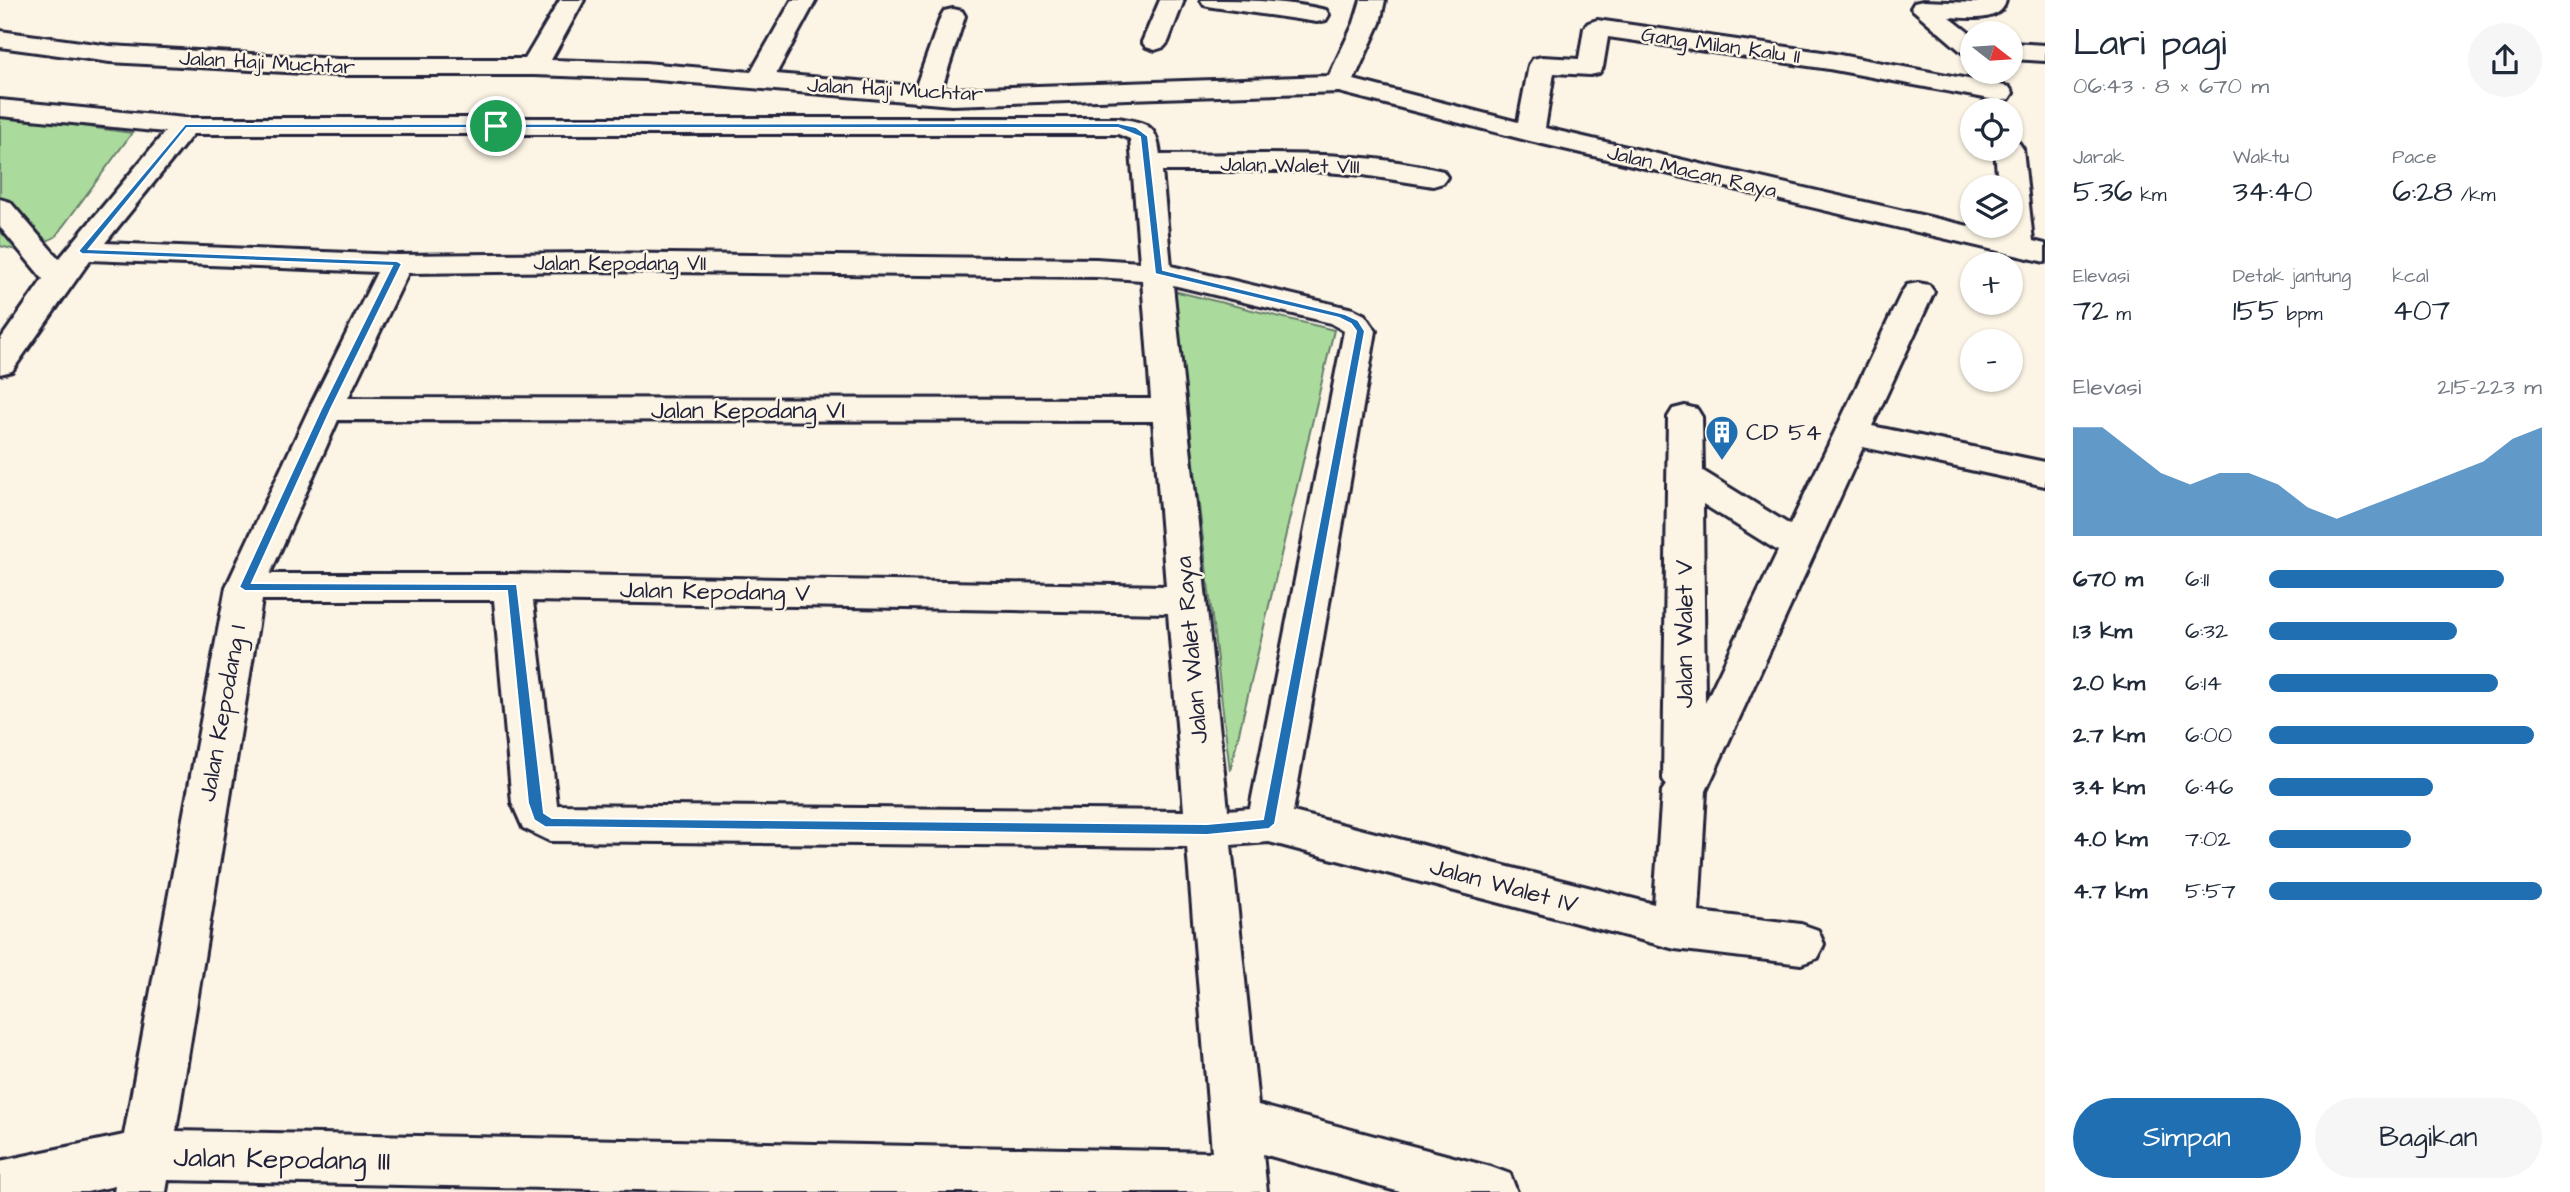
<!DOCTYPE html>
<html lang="id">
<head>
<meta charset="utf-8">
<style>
	:root { --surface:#fff; --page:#f6f6f7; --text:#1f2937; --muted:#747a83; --accent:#1f6fb2 }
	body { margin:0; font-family:"Architects Daughter",sans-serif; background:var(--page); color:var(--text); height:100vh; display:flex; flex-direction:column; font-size:26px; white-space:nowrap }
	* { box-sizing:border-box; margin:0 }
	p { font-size:23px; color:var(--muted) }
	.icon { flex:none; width:38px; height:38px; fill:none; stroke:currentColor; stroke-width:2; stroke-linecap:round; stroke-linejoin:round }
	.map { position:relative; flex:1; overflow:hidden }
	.sheet { display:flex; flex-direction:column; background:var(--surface); width:525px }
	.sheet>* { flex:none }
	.needle { width:46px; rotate:107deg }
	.fabs { position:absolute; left:1960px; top:21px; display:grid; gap:14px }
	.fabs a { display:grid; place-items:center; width:63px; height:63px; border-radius:50%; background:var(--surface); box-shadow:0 2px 5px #0004; font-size:35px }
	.pin { position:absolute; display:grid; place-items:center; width:60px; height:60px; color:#fff; margin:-30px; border:4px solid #fff; border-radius:50%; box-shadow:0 2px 7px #0007 }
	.round { display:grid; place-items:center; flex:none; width:74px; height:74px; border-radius:37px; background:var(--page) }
	.summary { display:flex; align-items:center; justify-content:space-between; height:119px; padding:0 28px }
	h1 { font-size:38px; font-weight:600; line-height:52px }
	.stats { display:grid; grid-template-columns:repeat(3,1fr); gap:10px; height:119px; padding:7px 28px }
	.stats div { display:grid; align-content:center }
	.stats b { font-size:30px; font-weight:600 }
	.stats small { font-size:19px; font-weight:400 }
	.stats p { font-size:19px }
	.chart { height:196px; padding:14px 28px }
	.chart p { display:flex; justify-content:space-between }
	.chart svg { width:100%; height:126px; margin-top:7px; fill:var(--accent); opacity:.7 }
	.action { display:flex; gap:14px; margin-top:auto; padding:14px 28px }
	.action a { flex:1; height:80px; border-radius:42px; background:var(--accent); color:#fff; font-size:28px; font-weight:600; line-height:80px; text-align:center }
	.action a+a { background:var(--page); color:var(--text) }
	ul { padding:0 28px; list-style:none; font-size:23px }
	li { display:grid; grid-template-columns:112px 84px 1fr; align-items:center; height:52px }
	li i { height:18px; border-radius:9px; background:var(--accent) }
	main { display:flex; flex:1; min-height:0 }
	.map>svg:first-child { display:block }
</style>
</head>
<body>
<main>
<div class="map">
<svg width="2045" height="1192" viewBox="0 0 2045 1192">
	<rect width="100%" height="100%" fill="#fcf5e5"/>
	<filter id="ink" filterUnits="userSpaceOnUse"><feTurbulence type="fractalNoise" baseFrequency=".0143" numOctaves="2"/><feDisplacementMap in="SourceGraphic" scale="14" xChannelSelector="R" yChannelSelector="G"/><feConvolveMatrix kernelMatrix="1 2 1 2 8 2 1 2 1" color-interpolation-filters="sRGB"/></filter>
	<g filter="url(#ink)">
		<path fill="#abdb9c" stroke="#667e6c" stroke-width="2" d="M 0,115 L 132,133 L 55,237 L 24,252 L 0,246 Z
			M 1174,291 L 1334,330 L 1230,771 Z"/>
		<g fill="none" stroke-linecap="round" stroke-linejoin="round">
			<defs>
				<path id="street" d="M 560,0 L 584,0 L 551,60 L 645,63 L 751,72 L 792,0 L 816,0 L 776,74 L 916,86 L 941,16 L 944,11 L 953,9 L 962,11 L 965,16 L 942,88 L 952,89 L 1329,76 L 1354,23 L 1361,0 L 1385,0 L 1380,23 L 1354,80 L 1518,122 L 1529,65 L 1533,59 L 1542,57 L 1579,59 L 1584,28 L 1588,23 L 1597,20 L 1829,53 L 2000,85 L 2009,87 L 2013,93 L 2009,99 L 2000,101 L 1829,69 L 1608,37 L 1603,67 L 1599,73 L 1590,75 L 1554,73 L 1545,128 L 2003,234 L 2002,226 L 2011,226 L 2011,187 L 1998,187 L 1995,149 L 2011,149 L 2011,141 L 2019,143 L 2023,149 L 2033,241 L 2045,244 L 2045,262 L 1530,141 L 1339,92 L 952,105 L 645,79 L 534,75 L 338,75 L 110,62 L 0,47 L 0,31 L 110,46 L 338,59 L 525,59 Z
					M 1160,0 L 1184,0 L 1168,42 L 1164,47 L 1155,50 L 1146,47 L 1142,42 Z
					M 1201,0 C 1243,0 1285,0 1326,10 L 1329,15 L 1326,20 L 1317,22 L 1213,7 L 1204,5 Z
					M 1982,0 L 2006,0 C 2002,23 1967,18 1949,17 L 1972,35 L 1972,56 L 1963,53 L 1911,8 L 1914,3 L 1923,1 L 1976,3 Z
					M 2011,43 L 2045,45 L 2045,61 L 2011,59 Z
					M 0,100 L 185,118 L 1118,118 C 1146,123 1157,124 1160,155 C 1254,155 1351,148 1443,171 L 1447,177 L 1443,183 L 1433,186 L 1363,175 L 1313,171 L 1162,171 L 1171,266 L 1353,309 L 1365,315 L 1376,331 L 1293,812 L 1654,904 L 1662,791 L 1666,785 L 1663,779 L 1668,417 L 1673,409 L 1685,406 L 1697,409 L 1702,417 L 1703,471 L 1790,525 L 1902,292 L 1907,285 L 1918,283 L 1929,285 L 1934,292 L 1872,426 L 2045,462 L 2045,486 L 1863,447 L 1706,791 L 1699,912 L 1801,924 L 1818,930 L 1824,944 L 1818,958 L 1801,964 L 1675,949 L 1269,842 L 1231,845 L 1258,1105 L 1491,1167 L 1510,1174 L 1517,1192 L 1400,1192 L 1263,1154 L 1267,1192 L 728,1192 L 168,1180 L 166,1192 L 114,1192 L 115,1186 L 87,1192 L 0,1192 L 0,1161 L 124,1135 L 226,587 L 309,409 L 377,272 L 90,260 L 12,371 L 0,374 L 0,340 L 43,279 L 0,227 L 0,199 L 10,202 L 59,259 L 165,132 L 0,116 ZM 193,134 L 1118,134 L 1130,139 L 1140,262 L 1096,259 L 591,253 L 397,255 L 105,243 ZM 591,271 L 1096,277 L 1142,280 L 1151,399 L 348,398 L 408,273 ZM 1173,285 L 1331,323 L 1344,331 L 1250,808 L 1228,810 ZM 338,420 L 1153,421 L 1166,586 L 512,574 L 270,574 ZM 1703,504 L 1778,551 L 1705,703 ZM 262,600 L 494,600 L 512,803 L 523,828 L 550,841 L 1187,847 L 1212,1152 L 176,1131 ZM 533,601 L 1168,613 L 1184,811 L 557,805 Z"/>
			</defs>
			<use href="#street" stroke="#22223b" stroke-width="6"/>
			<use href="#street" fill="#fcf5e5" fill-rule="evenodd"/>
		</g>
	</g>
	<path fill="#1f6fb2" stroke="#fff" stroke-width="2" fill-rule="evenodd" d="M 1118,123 L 1136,127 L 1148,136 L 1163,270 L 1345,314 L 1358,320 L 1365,331 L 1275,824 L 1269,829 L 1207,835 L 545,827 L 534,820 L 528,803 L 507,591 L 245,591 L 239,587 L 321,409 L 392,266 L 82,254 L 78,251 L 185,124 ZM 187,128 L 1118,128 L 1140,137 L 1155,274 L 1339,318 L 1351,324 L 1356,331 L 1263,819 L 1207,824 L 552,818 L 544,813 L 517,584 L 252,583 L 331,409 L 402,264 L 397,261 L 89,249 Z"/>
	<defs>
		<symbol id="building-pin" viewBox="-11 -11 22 30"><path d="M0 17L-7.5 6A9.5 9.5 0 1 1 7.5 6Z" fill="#1f6fb2" stroke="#fcf5e5"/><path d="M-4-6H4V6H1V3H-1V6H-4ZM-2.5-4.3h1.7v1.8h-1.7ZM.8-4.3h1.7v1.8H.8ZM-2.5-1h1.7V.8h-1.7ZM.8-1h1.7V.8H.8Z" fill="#fff"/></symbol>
	</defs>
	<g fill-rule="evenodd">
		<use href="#building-pin" x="1703" y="413" width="38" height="52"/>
	</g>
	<g text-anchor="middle" stroke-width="5" stroke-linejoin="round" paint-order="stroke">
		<g font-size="21" fill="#22223b" stroke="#fcf5e5">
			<text transform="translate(1721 45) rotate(8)" y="7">Gang Milan Kalu II</text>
			<text transform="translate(267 62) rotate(3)" y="7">Jalan Haji Muchtar</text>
			<text transform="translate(895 89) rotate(3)" y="7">Jalan Haji Muchtar</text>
			<text transform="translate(1290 165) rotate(1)" y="7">Jalan Walet VIII</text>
			<text transform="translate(1692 171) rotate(13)" y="7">Jalan Macan Raya</text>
			<text x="620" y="270">Jalan Kepodang VII</text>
		</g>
		<g font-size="24" fill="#22223b" stroke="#fcf5e5">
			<text x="748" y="418">Jalan Kepodang VI</text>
			<text transform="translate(715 591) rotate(1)" y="8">Jalan Kepodang V</text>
			<text transform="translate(1684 634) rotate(-90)" y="8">Jalan Walet V</text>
			<text transform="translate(1191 650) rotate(-95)" y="8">Jalan Walet Raya</text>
			<text transform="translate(222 713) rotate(-80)" y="8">Jalan Kepodang I</text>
			<text transform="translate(1504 885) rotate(15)" y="8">Jalan Walet IV</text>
		</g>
		<g font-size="24" fill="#22223b" stroke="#fcf5e5" text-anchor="start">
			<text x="1746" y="440">CD 54</text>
		</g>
		<g font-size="28" fill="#22223b" stroke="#fcf5e5">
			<text transform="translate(282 1158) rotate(1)" y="10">Jalan Kepodang III</text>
		</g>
	</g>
</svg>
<div class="fabs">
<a><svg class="needle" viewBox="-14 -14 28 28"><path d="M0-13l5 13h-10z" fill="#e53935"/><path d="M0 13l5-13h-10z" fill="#747a83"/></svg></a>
<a><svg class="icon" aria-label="locate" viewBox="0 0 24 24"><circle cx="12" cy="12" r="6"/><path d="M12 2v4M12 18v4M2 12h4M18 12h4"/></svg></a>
<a><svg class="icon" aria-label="layers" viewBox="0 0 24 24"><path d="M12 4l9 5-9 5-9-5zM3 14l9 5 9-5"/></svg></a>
<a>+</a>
<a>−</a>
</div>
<div class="pin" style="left:496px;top:126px;background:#1e9e55"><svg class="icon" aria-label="arrive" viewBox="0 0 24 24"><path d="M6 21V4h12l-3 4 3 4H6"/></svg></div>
</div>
<section class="sheet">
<div class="summary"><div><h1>Lari pagi</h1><p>06:43 · 8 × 670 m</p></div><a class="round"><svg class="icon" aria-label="share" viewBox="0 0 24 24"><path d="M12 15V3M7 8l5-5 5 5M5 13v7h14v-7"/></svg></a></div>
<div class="stats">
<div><p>Jarak</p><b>5.36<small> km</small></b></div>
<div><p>Waktu</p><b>34:40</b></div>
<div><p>Pace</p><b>6:28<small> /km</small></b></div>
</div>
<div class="stats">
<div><p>Elevasi</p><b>72<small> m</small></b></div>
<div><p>Detak jantung</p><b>155<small> bpm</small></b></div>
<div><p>kcal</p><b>407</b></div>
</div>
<div class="chart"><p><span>Elevasi</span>215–223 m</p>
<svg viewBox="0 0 160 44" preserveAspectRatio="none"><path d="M0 44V6L10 6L20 14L30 22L40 26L50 22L60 22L70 26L80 34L90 38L100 34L110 30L120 26L130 22L140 18L150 10L160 6V44z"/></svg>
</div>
<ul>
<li><b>670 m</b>6:11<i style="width:86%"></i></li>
<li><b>1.3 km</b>6:32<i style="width:69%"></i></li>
<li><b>2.0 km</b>6:14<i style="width:84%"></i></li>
<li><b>2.7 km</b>6:00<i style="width:97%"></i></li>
<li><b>3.4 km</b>6:46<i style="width:60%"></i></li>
<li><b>4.0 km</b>7:02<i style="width:52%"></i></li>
<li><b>4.7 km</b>5:57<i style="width:100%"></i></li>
</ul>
<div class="action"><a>Simpan</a><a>Bagikan</a></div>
</section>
</main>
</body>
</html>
